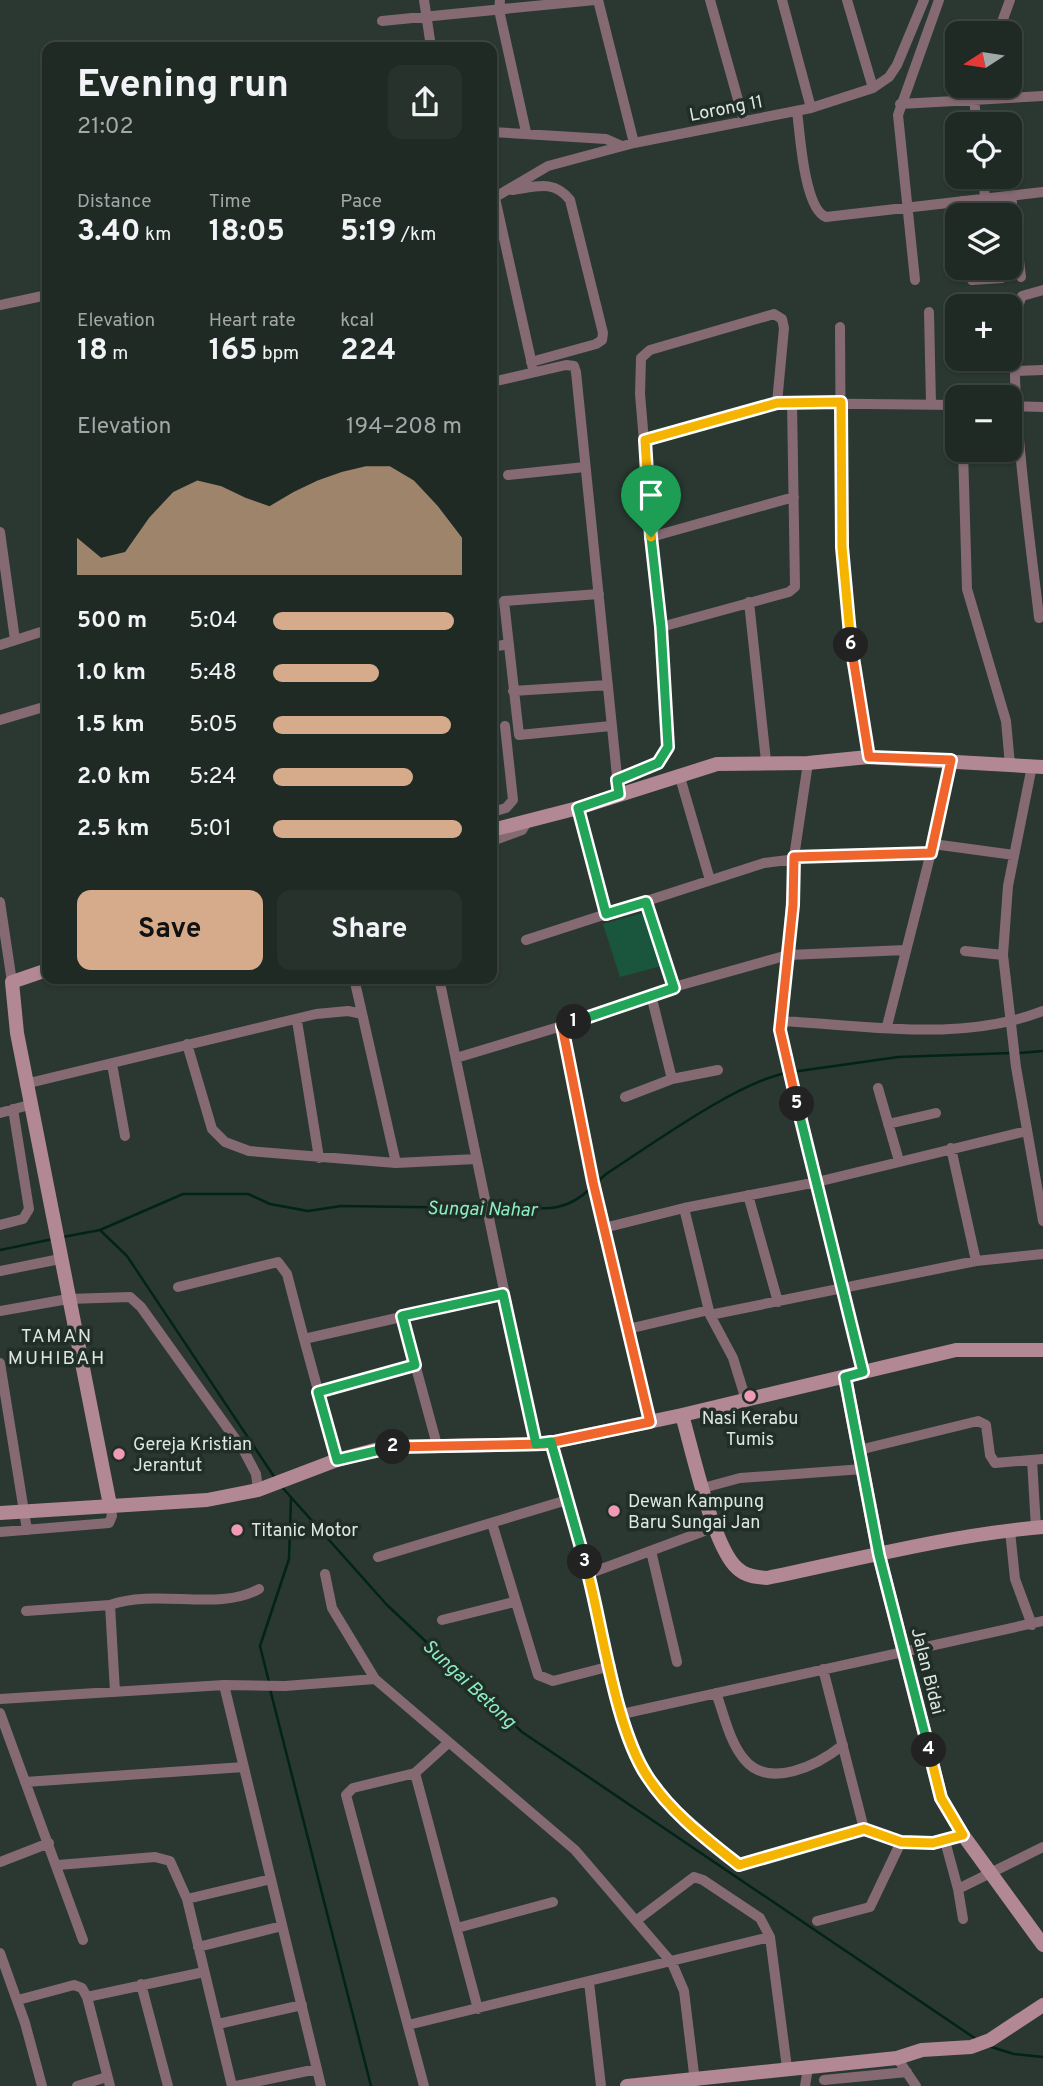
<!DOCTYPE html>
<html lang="en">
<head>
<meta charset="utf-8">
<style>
	:root { --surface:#202a25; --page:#28322d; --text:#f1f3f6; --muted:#a2a7a7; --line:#3d4642; --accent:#d6ab8b }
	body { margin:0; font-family:Overpass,sans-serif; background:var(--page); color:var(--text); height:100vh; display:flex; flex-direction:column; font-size:26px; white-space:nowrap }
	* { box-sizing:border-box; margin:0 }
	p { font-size:23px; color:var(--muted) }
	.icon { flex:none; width:38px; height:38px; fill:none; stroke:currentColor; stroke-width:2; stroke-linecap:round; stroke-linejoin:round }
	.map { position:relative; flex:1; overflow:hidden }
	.side { position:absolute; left:42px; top:42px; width:455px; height:942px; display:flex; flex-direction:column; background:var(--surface); border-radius:14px; box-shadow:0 2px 5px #0004,0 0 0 2px var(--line) }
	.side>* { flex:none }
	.needle { width:46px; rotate:258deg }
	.fabs { position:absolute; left:945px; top:21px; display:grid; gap:14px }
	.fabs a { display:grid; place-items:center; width:77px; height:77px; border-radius:14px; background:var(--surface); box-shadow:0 2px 5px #0004,0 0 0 2px var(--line); font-size:35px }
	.pin { position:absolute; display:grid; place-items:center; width:60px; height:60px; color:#fff; margin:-72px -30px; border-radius:50% 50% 50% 0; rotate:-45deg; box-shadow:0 0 7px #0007 }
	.pin .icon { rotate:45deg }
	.km { position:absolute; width:35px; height:35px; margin:-18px; border-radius:50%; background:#222; color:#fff; font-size:19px; line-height:35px; text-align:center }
	.round { display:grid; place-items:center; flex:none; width:74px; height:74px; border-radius:14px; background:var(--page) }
	.overview { display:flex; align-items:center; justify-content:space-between; height:119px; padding:0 35px }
	h1 { font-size:38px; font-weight:700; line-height:52px }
	.stats { display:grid; grid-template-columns:repeat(3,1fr); gap:10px; height:119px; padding:7px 35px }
	.stats div { display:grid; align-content:center }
	.stats b { font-size:30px; font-weight:700 }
	.stats small { font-size:19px; font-weight:400 }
	.stats p { font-size:19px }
	.chart { height:196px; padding:14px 35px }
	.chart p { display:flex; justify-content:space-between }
	.chart svg { width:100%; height:126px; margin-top:7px; fill:var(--accent); opacity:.7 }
	.cta { display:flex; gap:14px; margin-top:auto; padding:14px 35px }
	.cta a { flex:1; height:80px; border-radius:14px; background:var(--accent); color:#111; font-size:28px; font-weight:700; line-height:80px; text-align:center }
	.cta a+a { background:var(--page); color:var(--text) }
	ul { padding:0 35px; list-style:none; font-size:23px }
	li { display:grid; grid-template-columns:112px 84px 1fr; align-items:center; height:52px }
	li i { height:18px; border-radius:9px; background:var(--accent) }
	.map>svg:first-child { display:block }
</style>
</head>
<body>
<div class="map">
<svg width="1043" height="2086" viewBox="0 0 1043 2086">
	<rect width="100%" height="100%" fill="#2a3831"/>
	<path fill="#1a563e" d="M 643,913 L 661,966 L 620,977 L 603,924 Z"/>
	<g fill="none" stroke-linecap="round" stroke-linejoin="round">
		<path stroke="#022417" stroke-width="2.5" d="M 1019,1053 L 1043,1051
			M 792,1072 L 898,1057 L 1012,1053
			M 596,1183 L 606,1174 C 651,1145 736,1083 786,1073
			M 489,1207 C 530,1203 557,1221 591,1188
			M 100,1230 L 127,1256 L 275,1478
			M 63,1237 L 100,1230 L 183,1194 L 248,1194 L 270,1204 L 308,1211 L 341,1206 L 482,1208
			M 0,1250 L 53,1239
			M 281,1486 L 387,1605 L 522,1732 L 976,2039
			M 269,1682 L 260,1646 L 289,1559 L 291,1499
			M 270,1689 L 371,2086
			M 988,2046 L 1014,2054 L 1043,2057"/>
		<path stroke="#856a73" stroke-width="10" d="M 424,0 L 431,47
			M 500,0 L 499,10 L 526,132
			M 598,0 L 634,143
			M 710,0 L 744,121
			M 782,0 L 811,108
			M 847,0 L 873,88
			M 382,21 L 595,0
			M 998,33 L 1010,0
			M 900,104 L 1043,96
			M 797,111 C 800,133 804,209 826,217 L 1043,192
			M 977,124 L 974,100 L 980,86
			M 492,132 L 606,139 L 622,146
			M 983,177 L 985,197
			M 512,190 C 535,187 554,179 570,200 L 603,333 L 602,340 L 596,344 L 531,362
			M 1011,195 L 1021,277
			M 495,198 L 533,369
			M 492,199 L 548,166 L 634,143 L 811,108 L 873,88 L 889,77 L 897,65 L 924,0
			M 962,201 L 963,215
			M 967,268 L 972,280 L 1002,278
			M 915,280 L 898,115 L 939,0
			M 0,305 L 47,295
			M 929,312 L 931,404
			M 840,327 L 841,496 L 845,598 L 868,757
			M 1016,371 L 1043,370
			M 492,382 L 566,365 L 574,366 L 576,372 L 618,786
			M 1010,406 L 1043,407
			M 645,440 L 777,403 L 957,405
			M 963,450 L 967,589 L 1006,721 L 1010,765
			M 492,470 L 492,476
			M 508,475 L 585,467
			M 0,532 L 15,640
			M 651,537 L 794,497
			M 599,594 L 504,601 L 519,735 L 611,726
			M 749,602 L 766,761
			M 1039,618 C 1033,559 1000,338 1022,296 L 1043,290
			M 661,627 L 789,592 L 795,587 L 792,402
			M 0,645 L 47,630
			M 492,647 L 509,644
			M 513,691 L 608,685
			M 0,720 L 47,706
			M 808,763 L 794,857 L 781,1041 L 863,1372
			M 1032,766 L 1008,886 L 1003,955 L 1016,1067 L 1043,1221
			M 679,774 L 710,880
			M 617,780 C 641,770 666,766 669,737 L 640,394 L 641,358 L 650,350 L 774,314 L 782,319 L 784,328 L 777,403
			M 578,808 L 606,914
			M 492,812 L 506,808 L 513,800 L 505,726
			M 492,841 L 522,830 L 527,822
			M 933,844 L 1014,855
			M 0,902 L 12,982
			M 646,902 L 674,987
			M 526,940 L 764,863 L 837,854 L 931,853
			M 965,951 L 1003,955
			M 354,978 L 396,1163
			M 439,978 L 536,1444
			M 651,995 L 672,1079 L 718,1070
			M 297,1021 L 319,1158
			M 780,1021 C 867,1025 960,1043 1043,1011
			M 562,1026 L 593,1182 L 650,1422
			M 887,1026 L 942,809 L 951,760
			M 187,1044 L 212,1129 L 225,1142 L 249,1151 L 396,1163 L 476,1159
			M 456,1058 L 562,1026 L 674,987 L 788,955 L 906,950
			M 112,1064 L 125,1136
			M 25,1084 L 316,1014 L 348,1011 L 362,1014
			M 878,1088 L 899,1161
			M 625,1097 L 672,1079
			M 0,1113 L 29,1105
			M 888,1124 L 936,1113
			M 951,1148 L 976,1261
			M 748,1195 L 778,1302
			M 684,1208 L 710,1315 L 733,1358 L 746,1400
			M 0,1225 L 23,1219 L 29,1209 L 13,1109
			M 604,1228 L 684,1208 L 817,1182 L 1027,1131
			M 0,1271 L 60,1259
			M 178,1287 L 278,1262 L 287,1274 L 304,1339 L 503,1294
			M 0,1311 L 68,1299 L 130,1297 L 141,1307 L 244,1451 L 256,1474 L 258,1490
			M 710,1315 L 976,1261 L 1043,1254
			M 402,1316 L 437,1445
			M 628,1329 L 709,1310
			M 304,1339 L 337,1460
			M 0,1363 L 27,1530
			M 318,1392 L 415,1365
			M 551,1442 L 588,1574 L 622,1714 L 642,1767 L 671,1805 L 739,1865 L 864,1829 L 901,1842
			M 859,1450 L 978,1421 L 986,1425 L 990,1455 L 995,1463 L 1043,1459
			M 1032,1460 L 1036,1528
			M 703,1488 L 740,1478 L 863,1469
			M 492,1523 L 538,1675 L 553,1681 L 611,1666
			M 1010,1531 L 1015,1579 L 1032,1625
			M 0,1532 L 109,1523 L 112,1516 L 110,1505
			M 651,1551 L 677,1662
			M 378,1557 L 567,1500
			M 325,1574 L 332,1608 L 375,1679 L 575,1850 L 672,1963 L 684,1991 L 695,2082
			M 588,1574 L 715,1527
			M 26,1611 L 110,1605
			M 442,1620 L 514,1602
			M 823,1669 L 864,1829
			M 224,1685 L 321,2086
			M 115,1692 L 110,1605 C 157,1588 218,1612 259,1589
			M 716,1693 C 724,1714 729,1741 744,1759 C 769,1790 818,1765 843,1745
			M 0,1699 L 224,1685 L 285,1686 L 375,1679
			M 0,1713 L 83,1940
			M 622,1714 L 1043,1621
			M 415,1773 L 478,2009
			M 25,1782 L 244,1767
			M 945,1841 L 958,1889 L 1043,1847
			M 0,1862 L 49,1843
			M 58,1865 L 155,1857 L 170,1861 L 187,1899 L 232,2086
			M 958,1889 L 963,1919
			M 187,1899 L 271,1879
			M 637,1920 L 694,1877 L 703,1880 L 760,1918 L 770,1937 L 787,2068
			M 817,1921 L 870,1907 L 901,1842 L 933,1843 L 963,1835
			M 457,1928 L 553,1902
			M 198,1947 L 282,1926
			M 0,1953 L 25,2023 L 42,2086
			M 589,1982 L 601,2086
			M 141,1984 L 168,2086
			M 87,1997 L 204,1972
			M 18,2000 L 74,1985 L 82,1988 L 87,1997 L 110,2086
			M 218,2024 L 302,2005
			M 408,2025 L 770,1937
			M 897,2058 L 916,2086
			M 824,2080 L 907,2072
			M 77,2086 L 107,2077
			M 236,2086 L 317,2069
			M 424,2086 L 346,1795 L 353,1788 L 415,1773 L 447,1744
			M 805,2086 L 808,2068"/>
		<path stroke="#b28895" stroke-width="14" d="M 492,830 L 578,808 L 717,764 L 808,763 L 868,757 L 1043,767
			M 47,970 L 12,982 L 17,1033 L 110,1505
			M 845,1377 L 879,1555 L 941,1798 L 963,1835 L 1043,1945
			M 682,1415 C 692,1449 713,1547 737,1568 C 745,1576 756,1577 767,1578 C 859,1559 950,1535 1043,1527
			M 0,1513 L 207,1500 L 258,1490 L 337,1460 L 386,1447 L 544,1444 L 682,1415 L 956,1350 L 1043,1350
			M 627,2086 L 897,2058 L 922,2050 L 971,2047 L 990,2040 L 1043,2005"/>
	</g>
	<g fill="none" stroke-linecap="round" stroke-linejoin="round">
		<defs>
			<path id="split-1" d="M 574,1022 L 674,988 L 646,902 L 606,914 L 578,808 L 619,794 L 617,780 L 658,763 L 668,747 L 661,627 L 651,537"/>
			<path id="split-2" d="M 393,1447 L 544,1444 L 650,1422 L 593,1182 L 562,1026 L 574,1022"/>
			<path id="split-3" d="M 393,1447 L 337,1460 L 318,1392 L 415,1365 L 402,1316 L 503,1294 L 536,1444 L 551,1442 L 585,1562"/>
			<path id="split-4" d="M 585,1562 C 602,1622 614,1726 647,1776 C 670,1812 706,1839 739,1865 L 864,1829 L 901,1842 L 933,1843 L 963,1835 L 941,1798 L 929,1750"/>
			<path id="split-5" d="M 797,1104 L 863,1372 L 845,1377 L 879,1555 L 929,1750"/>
			<path id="split-6" d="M 797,1104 L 780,1030 L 793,905 L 794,857 L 931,853 L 951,760 L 869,757 L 851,645"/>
			<path id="split-7" d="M 651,537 L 645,440 L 777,403 L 841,402 L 842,547 L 851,645"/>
		</defs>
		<use href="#split-1" stroke="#fff" stroke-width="14"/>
		<use href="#split-2" stroke="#fff" stroke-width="14"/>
		<use href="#split-3" stroke="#fff" stroke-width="14"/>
		<use href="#split-4" stroke="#fff" stroke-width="14"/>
		<use href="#split-5" stroke="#fff" stroke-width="14"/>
		<use href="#split-6" stroke="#fff" stroke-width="14"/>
		<use href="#split-7" stroke="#fff" stroke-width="14"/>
		<use href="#split-1" stroke="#22a559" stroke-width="9"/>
		<use href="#split-2" stroke="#f0652b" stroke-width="9"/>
		<use href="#split-3" stroke="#22a559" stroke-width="9"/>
		<use href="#split-4" stroke="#f5b400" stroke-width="9"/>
		<use href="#split-5" stroke="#22a559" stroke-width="9"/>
		<use href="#split-6" stroke="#f0652b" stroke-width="9"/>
		<use href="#split-7" stroke="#f5b400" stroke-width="9"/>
	</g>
	<g fill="#f09ab7" stroke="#202e27" stroke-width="2.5">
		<circle cx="750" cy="1396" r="7"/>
		<circle cx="119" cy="1454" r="7"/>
		<circle cx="614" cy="1511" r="7"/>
		<circle cx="237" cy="1530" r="7"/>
	</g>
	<g text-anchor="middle" stroke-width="7" stroke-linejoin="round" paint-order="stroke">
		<g font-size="18" fill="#dde6e2" stroke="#202e27">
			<text transform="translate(726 108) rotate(-11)" y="6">Lorong 11</text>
			<text transform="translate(928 1671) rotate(76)" y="6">Jalan Bidai</text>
		</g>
		<g font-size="18" fill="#dde6e2" stroke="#202e27" text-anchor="start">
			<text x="750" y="1424" text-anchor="middle">Nasi Kerabu<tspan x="750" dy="21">Tumis</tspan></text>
			<text x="133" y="1450">Gereja Kristian<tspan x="133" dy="21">Jerantut</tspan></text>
			<text x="628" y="1507">Dewan Kampung<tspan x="628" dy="21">Baru Sungai Jan</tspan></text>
			<text x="251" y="1536">Titanic Motor</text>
		</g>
		<g font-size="19" font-style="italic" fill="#8decc1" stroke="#202e27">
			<text transform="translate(482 1208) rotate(1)" y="7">Sungai Nahar</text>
			<text transform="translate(470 1683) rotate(43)" y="7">Sungai Betong</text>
		</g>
		<g font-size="19" letter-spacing="2" fill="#dde6e2" stroke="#202e27">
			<text x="57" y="1342">TAMAN<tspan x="57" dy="22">MUHIBAH</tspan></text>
		</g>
	</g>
</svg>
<div class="fabs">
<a><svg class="needle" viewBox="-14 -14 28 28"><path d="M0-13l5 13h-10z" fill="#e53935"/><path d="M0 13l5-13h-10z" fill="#a2a7a7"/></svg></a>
<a><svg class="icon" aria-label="locate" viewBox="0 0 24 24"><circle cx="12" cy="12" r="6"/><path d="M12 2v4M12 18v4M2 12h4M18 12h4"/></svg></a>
<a><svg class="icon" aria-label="layers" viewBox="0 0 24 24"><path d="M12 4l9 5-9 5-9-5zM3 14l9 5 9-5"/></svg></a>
<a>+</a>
<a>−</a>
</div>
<div class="pin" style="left:651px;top:537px;background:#1e9e55"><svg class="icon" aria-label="arrive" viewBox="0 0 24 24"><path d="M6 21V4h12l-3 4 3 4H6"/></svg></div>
<b class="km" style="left:574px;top:1022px">1</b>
<b class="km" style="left:393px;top:1447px">2</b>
<b class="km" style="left:585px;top:1562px">3</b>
<b class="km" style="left:929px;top:1750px">4</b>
<b class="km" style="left:797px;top:1104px">5</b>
<b class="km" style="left:851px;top:645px">6</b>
<section class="side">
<div class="overview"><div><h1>Evening run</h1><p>21:02</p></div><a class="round"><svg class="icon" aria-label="share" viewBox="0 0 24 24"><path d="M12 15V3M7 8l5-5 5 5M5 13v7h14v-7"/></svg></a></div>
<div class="stats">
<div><p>Distance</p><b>3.40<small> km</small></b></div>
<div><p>Time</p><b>18:05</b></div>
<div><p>Pace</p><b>5:19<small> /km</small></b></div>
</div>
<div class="stats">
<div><p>Elevation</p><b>18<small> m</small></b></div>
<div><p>Heart rate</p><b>165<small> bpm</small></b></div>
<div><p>kcal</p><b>224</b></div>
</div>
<div class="chart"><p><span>Elevation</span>194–208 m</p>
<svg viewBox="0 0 160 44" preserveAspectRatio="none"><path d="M0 44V31L10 38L20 36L30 24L40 15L50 11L60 13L70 17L80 20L90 15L100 11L110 8L120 6L130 6L140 11L150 20L160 31V44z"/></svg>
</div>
<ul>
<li><b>500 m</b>5:04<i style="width:96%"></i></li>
<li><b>1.0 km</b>5:48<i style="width:56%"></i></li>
<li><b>1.5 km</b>5:05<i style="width:94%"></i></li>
<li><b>2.0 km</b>5:24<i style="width:74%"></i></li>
<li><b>2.5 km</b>5:01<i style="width:100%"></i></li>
</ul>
<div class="cta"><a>Save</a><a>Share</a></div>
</section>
</div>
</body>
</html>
